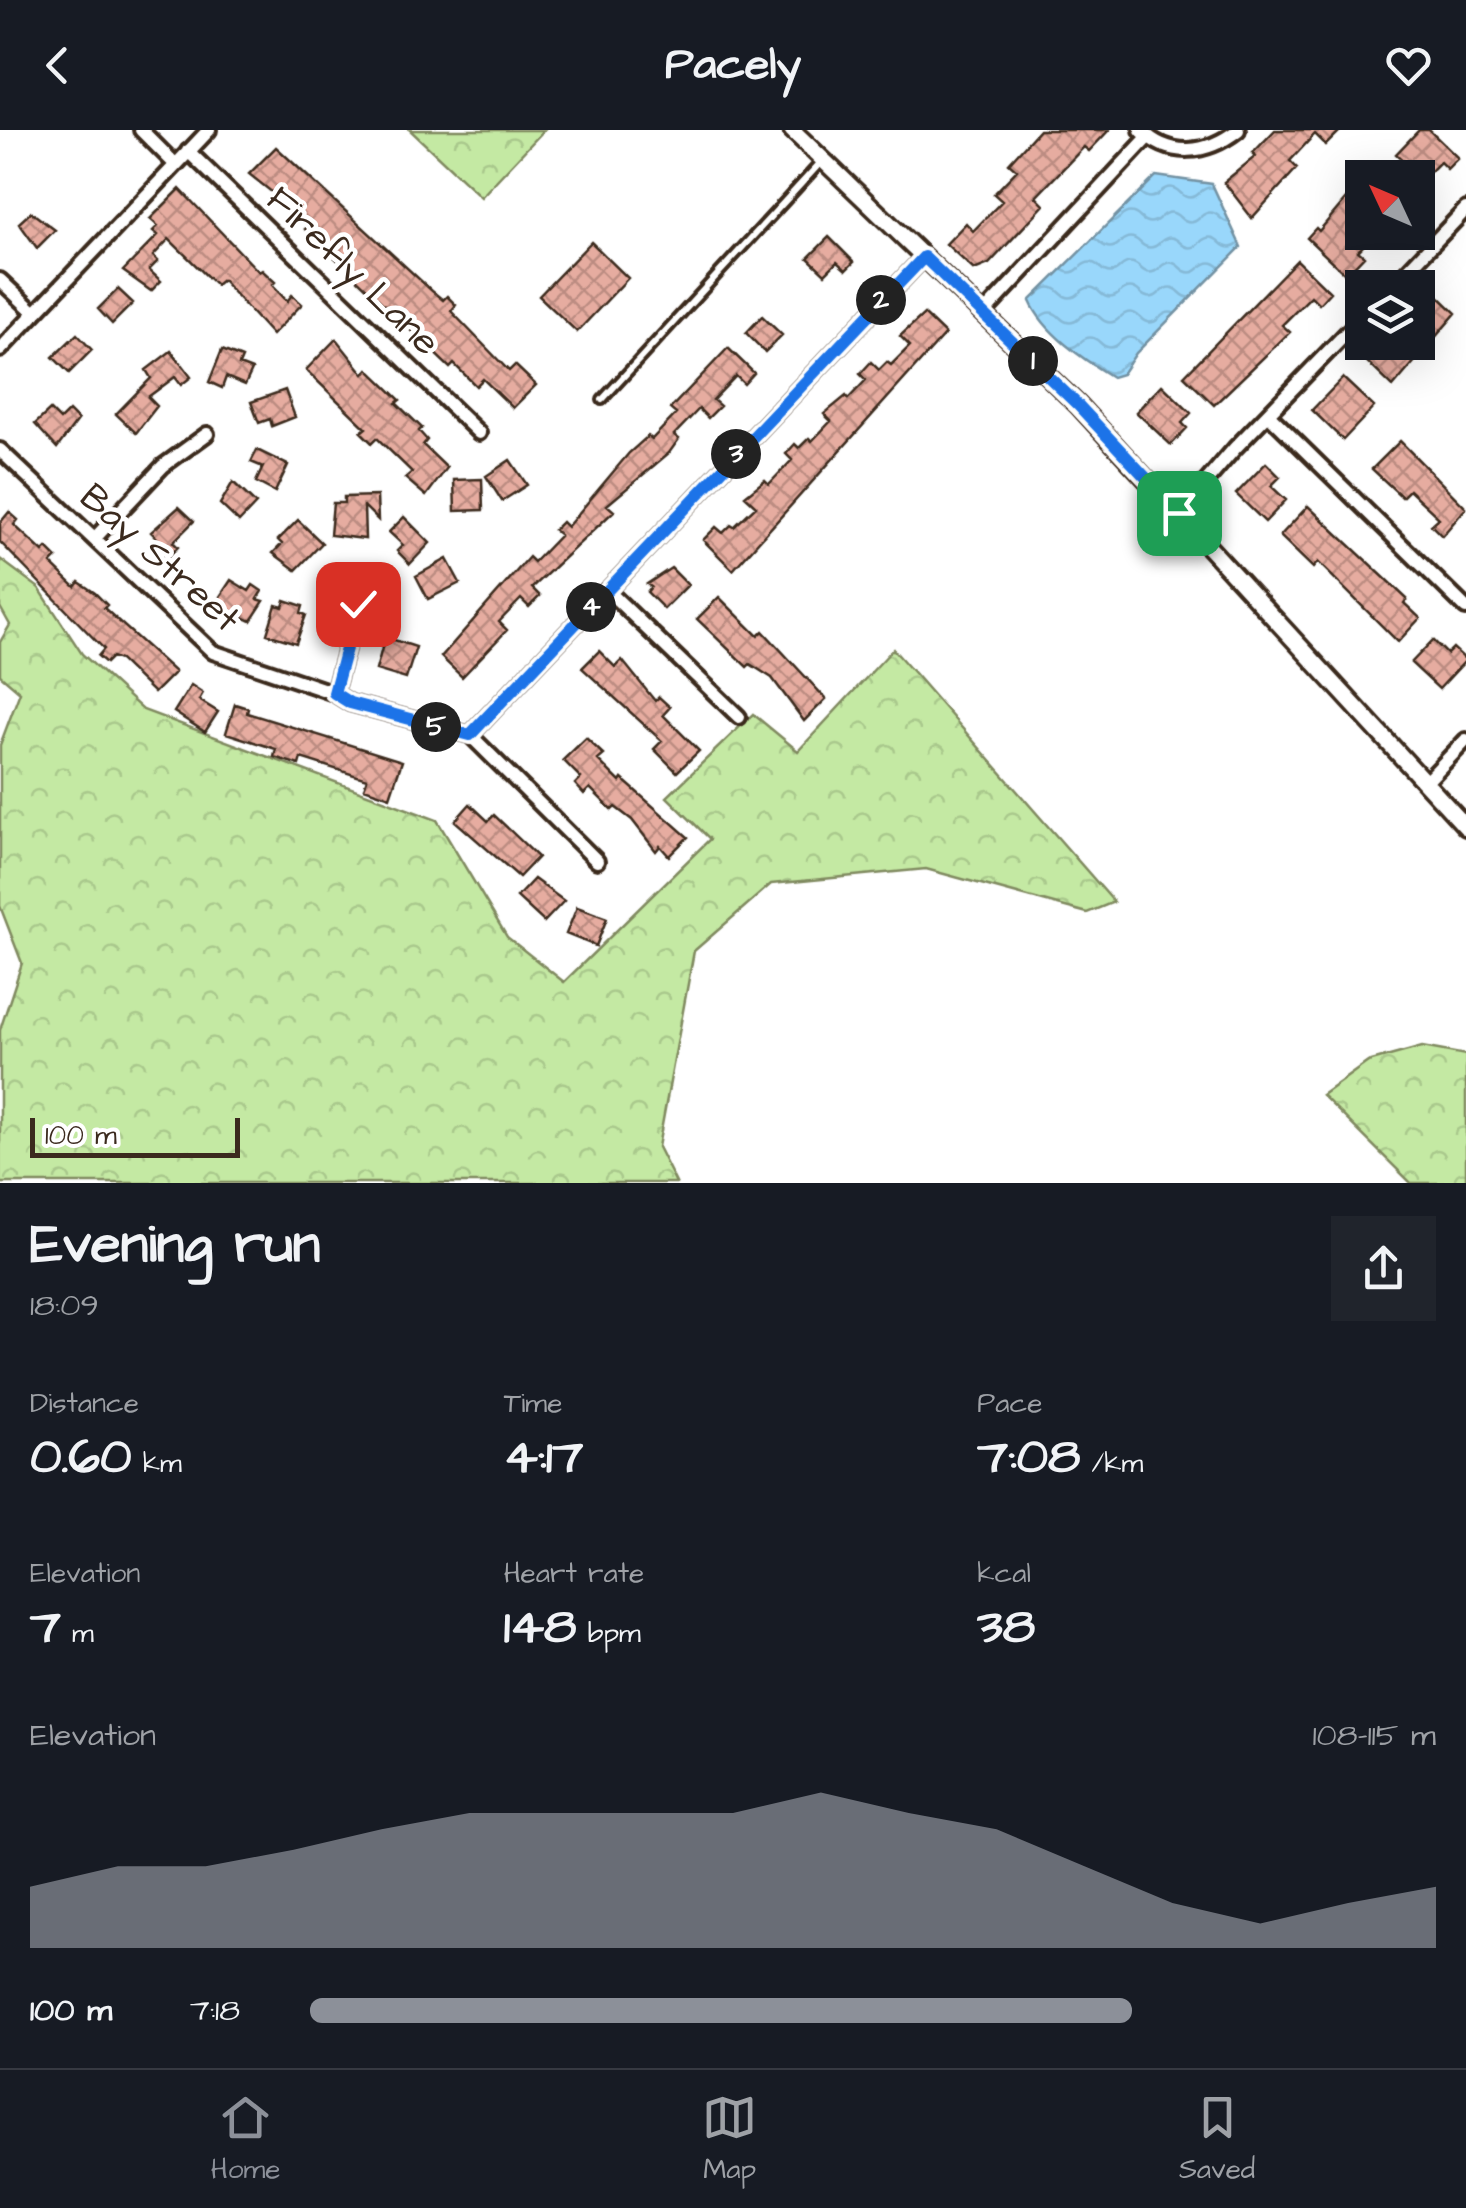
<!DOCTYPE html>
<html lang="en">
<head>
<meta charset="utf-8">
<style>
	:root { --surface:#171b24; --page:#20242c; --text:#f1f3f6; --muted:#9ea1a6; --line:#363941; --accent:#8c9099 }
	body { margin:0; font-family:"Architects Daughter",sans-serif; background:var(--page); color:var(--text); height:100vh; display:flex; flex-direction:column; font-size:38px; white-space:nowrap }
	* { box-sizing:border-box; margin:0 }
	p { font-size:32px; color:var(--muted) }
	.icon { flex:none; width:55px; height:55px; fill:none; stroke:currentColor; stroke-width:2; stroke-linecap:round; stroke-linejoin:round }
	.map { position:relative; height:1053px; overflow:hidden }
	.panel { display:flex; flex-direction:column; background:var(--surface); flex:1 }
	.panel>* { flex:none }
	.needle { width:65px; rotate:314deg }
	.buttons { position:absolute; left:1345px; top:30px; display:grid; gap:20px }
	.buttons a { display:grid; place-items:center; width:90px; height:90px; border-radius:0px; background:var(--surface); box-shadow:0 10px 40px #0002; font-size:50px }
	.scale { position:absolute; left:30px; bottom:25px; width:210px; box-sizing:border-box; padding-left:10px; border:5px solid #3b2a1e; border-top:0; font-size:28px; line-height:35px; white-space:nowrap; color:#3b2a1e; -webkit-text-stroke:8px #fff; paint-order:stroke }
	.pin { position:absolute; display:grid; place-items:center; width:85px; height:85px; color:#fff; margin:-42px; border-radius:20px; box-shadow:0 5px 15px #0006 }
	.km { position:absolute; width:50px; height:50px; margin:-25px; border-radius:50%; background:#222; color:#fff; font-size:28px; line-height:50px; text-align:center }
	.round { display:grid; place-items:center; flex:none; width:105px; height:105px; border-radius:0px; background:var(--page) }
	.summary { display:flex; align-items:center; justify-content:space-between; height:170px; padding:0 30px }
	h1 { font-size:55px; font-weight:800; line-height:75px }
	.figures { display:grid; grid-template-columns:repeat(3,1fr); gap:15px; height:170px; padding:10px 30px }
	.figures div { display:grid; align-content:center }
	.figures b { font-size:50px; font-weight:800 }
	.figures small { font-size:28px; font-weight:400 }
	.figures p { font-size:28px }
	.chart { height:280px; padding:20px 30px }
	.chart p { display:flex; justify-content:space-between }
	.chart svg { width:100%; height:180px; margin-top:10px; fill:var(--accent); opacity:.7 }
	ul { padding:0 30px; list-style:none; font-size:32px }
	li { display:grid; grid-template-columns:160px 120px 1fr; align-items:center; height:75px }
	li i { height:25px; border-radius:12px; background:var(--accent) }
	header { display:flex; justify-content:space-between; align-items:center; height:130px; padding:0 30px; background:var(--surface); font-size:45px; font-weight:800 }
	.tab-bar { display:flex; justify-content:space-around; align-items:center; height:140px; border-top:2px solid var(--line); background:var(--surface); font-size:28px; color:var(--muted) }
	.tab-bar a { display:grid; justify-items:center; gap:5px }
	.tab-bar .on { color:var(--accent) }
	.map>svg:first-child { display:block }
</style>
</head>
<body>
<header><svg class="icon" aria-label="back" viewBox="0 0 24 24"><path d="M15 5l-7 7 7 7"/></svg>Pacely<svg class="icon" aria-label="heart" viewBox="0 0 24 24"><path d="M12 20l-8-8c-3-5 5-10 8-4 3-6 11-1 8 4z"/></svg></header>
<div class="map">
<svg width="1466" height="1053" viewBox="0 0 1466 1053">
	<defs>
		<pattern id="forest-crowns" width="20" height="18" patternUnits="userSpaceOnUse" patternTransform="scale(2.5)"><rect width="20" height="18" fill="#c4e9a3"/><path d="M2 6a3 3 0 1 1 6 0M12 15a3 3 0 1 1 6 0" fill="none" stroke="#a9c88c"/></pattern>
		<pattern id="water-waves" width="16" height="10" patternUnits="userSpaceOnUse" patternTransform="scale(2.5)"><rect width="16" height="10" fill="#99d7fb"/><path d="M0 5q4-4 8 0t8 0" fill="none" stroke="#85b9d7"/></pattern>
		<pattern id="building-cross-hatch" width="8" height="8" patternUnits="userSpaceOnUse" patternTransform="scale(2.5)"><rect width="8" height="8" fill="#e6aca0"/><path d="M0 0l8 8M0 8l8-8" fill="none" stroke="#bc8c82"/></pattern>
	</defs>
	<rect width="100%" height="100%" fill="#fff"/>
	<filter id="ink" filterUnits="userSpaceOnUse"><feTurbulence type="fractalNoise" baseFrequency=".01" numOctaves="2"/><feDisplacementMap in="SourceGraphic" scale="20" xChannelSelector="R" yChannelSelector="G"/><feConvolveMatrix kernelMatrix="1 2 1 2 8 2 1 2 1" color-interpolation-filters="sRGB"/></filter>
	<g filter="url(#ink)">
		<path fill="url(#forest-crowns)" stroke="#808a60" stroke-width="2.5" d="M 410,0 L 544,0 L 481,67 Z
			M 0,429 L 39,458 L 82,524 L 143,580 L 437,690 L 507,807 L 564,852 L 710,709 L 667,667 L 753,584 L 798,621 L 893,519 L 1114,772 L 1087,783 L 926,739 L 771,754 L 694,821 L 658,1017 L 676,1053 L 0,1053 L 0,900 L 22,833 L 0,776 L 0,615 L 20,562 L 0,545 L 0,512 L 10,495 L 0,477 Z
			M 1422,917 L 1466,925 L 1466,1053 L 1411,1053 L 1322,965 L 1368,932 Z"/>
		<path fill="url(#water-waves)" stroke="#7392a3" stroke-width="2.5" d="M 1156,46 L 1212,54 L 1241,117 L 1136,223 L 1122,244 L 1112,247 C 1083,229 1044,203 1030,171 Z"/>
		<path fill="url(#building-cross-hatch)" stroke="#3b2a1e" stroke-width="2.5" d="M 1039,0 L 1109,0 L 1089,21 L 1084,17 L 1036,67 L 1044,75 L 989,134 L 974,140 L 946,114 L 966,93 L 973,101 L 1002,71 L 994,64 L 1017,40 L 1009,33 Z
			M 1275,0 L 1341,0 L 1326,15 L 1315,4 L 1290,31 L 1297,38 L 1252,88 L 1224,52 L 1256,26 L 1253,23 Z
			M 1419,0 L 1429,0 L 1458,28 L 1447,39 L 1440,32 L 1423,49 L 1396,24 Z
			M 276,17 L 432,161 L 443,170 L 447,166 L 456,175 L 451,181 L 509,241 L 515,235 L 536,255 L 513,278 L 483,249 L 476,256 L 454,234 L 450,238 L 305,99 L 309,96 L 293,79 L 249,44 Z
			M 1362,50 L 1362,107 L 1367,112 L 1358,121 L 1364,126 L 1346,145 L 1307,108 L 1316,98 L 1319,101 Z
			M 180,59 L 259,142 L 262,140 L 275,152 L 272,155 L 287,171 L 292,165 L 302,174 L 272,205 L 222,150 L 216,155 L 169,109 L 153,126 L 158,131 L 149,140 L 161,151 L 151,161 L 123,141 L 158,105 L 153,101 L 158,96 L 150,89 Z
			M 31,82 L 55,100 L 37,118 L 19,93 Z
			M 829,107 L 854,132 L 846,140 L 837,132 L 825,144 L 808,128 Z
			M 591,112 L 628,148 L 577,202 L 539,166 Z
			M 1297,130 L 1330,162 L 1319,174 L 1311,166 L 1282,195 L 1290,202 L 1214,275 L 1184,246 Z
			M 1430,158 L 1456,183 L 1393,257 L 1362,227 L 1377,212 L 1418,212 L 1418,171 Z
			M 118,159 L 133,173 L 112,194 L 98,179 Z
			M 924,184 L 945,204 L 733,440 L 703,410 L 716,397 L 723,403 L 731,395 L 734,397 L 756,376 L 745,366 L 765,350 L 769,354 L 792,330 L 786,324 L 795,314 L 799,318 L 809,308 L 812,311 L 831,291 L 824,284 L 846,266 L 848,269 L 866,250 L 860,244 L 871,232 L 879,240 L 887,232 L 891,235 L 910,216 L 900,206 Z
			M 762,186 L 782,205 L 765,222 L 746,203 Z
			M 77,204 L 92,220 L 69,243 L 53,227 Z
			M 336,209 L 364,244 L 368,239 L 400,270 L 396,273 L 422,298 L 419,301 L 427,310 L 423,315 L 447,338 L 426,366 L 405,348 L 412,342 L 377,308 L 372,313 L 361,302 L 366,298 L 306,240 Z
			M 728,218 L 754,243 L 744,254 L 736,246 L 713,270 L 720,276 L 708,288 L 699,279 L 674,305 L 679,309 L 669,323 L 607,375 L 614,381 L 532,458 L 540,466 L 529,477 L 521,469 L 499,492 L 507,500 L 462,547 L 441,527 L 529,427 L 534,432 L 560,405 L 554,400 L 562,392 L 567,397 L 629,323 L 648,306 L 652,309 L 676,284 L 670,279 Z
			M 222,220 L 242,228 L 239,235 L 252,240 L 245,255 L 226,247 L 222,258 L 209,252 Z
			M 171,221 L 191,247 L 181,255 L 175,247 L 148,267 L 157,276 L 136,303 L 116,284 L 151,248 L 146,240 Z
			M 1343,248 L 1374,277 L 1343,310 L 1312,280 Z
			M 1162,255 L 1191,283 L 1182,293 L 1187,298 L 1171,315 L 1136,282 Z
			M 285,260 L 295,287 L 272,296 L 270,289 L 259,293 L 251,272 Z
			M 50,280 L 60,290 L 69,281 L 78,290 L 57,318 L 35,294 Z
			M 1400,311 L 1466,378 L 1442,406 L 1431,395 L 1439,388 L 1409,360 L 1402,367 L 1372,339 Z
			M 257,320 L 288,335 L 275,362 L 256,352 L 263,337 L 251,332 Z
			M 510,330 L 527,355 L 502,371 L 486,346 Z
			M 1266,333 L 1280,347 L 1271,356 L 1286,370 L 1265,392 L 1236,364 Z
			M 482,349 L 483,380 L 455,381 L 454,350 Z
			M 233,352 L 256,374 L 239,392 L 220,374 Z
			M 377,366 L 378,390 L 364,376 L 365,409 L 330,405 L 333,373 L 344,373 L 344,367 Z
			M 1308,376 L 1407,469 L 1404,473 L 1420,488 L 1398,512 L 1318,432 L 1313,438 L 1280,406 Z
			M 179,377 L 194,391 L 173,412 L 178,417 L 167,428 L 152,414 L 158,409 L 151,402 Z
			M 9,382 L 18,390 L 14,395 L 43,422 L 47,418 L 57,428 L 51,434 L 75,457 L 79,452 L 95,463 L 107,475 L 104,478 L 175,542 L 154,563 L 120,530 L 112,527 L 106,533 L 98,526 L 104,519 L 0,412 L 0,393 Z
			M 404,387 L 430,413 L 410,434 L 397,421 L 403,415 L 389,402 Z
			M 298,390 L 322,413 L 296,440 L 273,423 L 282,414 L 278,410 Z
			M 447,429 L 460,453 L 428,469 L 416,446 Z
			M 671,438 L 688,455 L 664,479 L 647,462 L 651,457 L 647,454 Z
			M 231,450 L 249,461 L 253,455 L 262,461 L 257,469 L 264,471 L 251,491 L 215,474 Z
			M 719,467 L 758,506 L 763,501 L 826,569 L 804,591 L 772,548 L 750,534 L 747,537 L 697,489 Z
			M 285,470 L 303,476 L 301,483 L 306,485 L 296,513 L 267,504 L 276,475 L 283,477 Z
			M 385,507 L 416,517 L 406,549 L 376,540 Z
			M 1433,510 L 1447,524 L 1453,518 L 1466,530 L 1439,559 L 1411,533 Z
			M 599,521 L 615,537 L 622,530 L 655,571 L 659,567 L 670,577 L 663,585 L 699,621 L 677,642 L 654,619 L 662,611 L 582,538 Z
			M 191,555 L 203,563 L 199,570 L 218,582 L 205,602 L 174,582 Z
			M 235,574 L 248,578 L 247,583 L 402,631 L 390,667 L 364,658 L 367,649 L 301,628 L 299,635 L 274,627 L 276,619 L 226,603 Z
			M 586,608 L 604,625 L 598,630 L 620,652 L 622,649 L 688,707 L 669,726 L 660,716 L 656,721 L 632,690 L 615,677 L 612,680 L 590,658 L 584,664 L 575,654 L 581,648 L 563,630 Z
			M 470,674 L 488,691 L 494,685 L 538,727 L 519,747 L 455,691 Z
			M 534,749 L 564,771 L 544,792 L 517,767 Z
			M 577,777 L 607,788 L 596,816 L 566,804 Z"/>
		<g fill="none" stroke-linecap="round" stroke-linejoin="round">
			<defs>
				<path id="service" d="M 602,270 L 822,31"/>
				<path id="minor" d="M 141,0 L 176,35
					M 1141,0 C 1170,29 1207,24 1238,0
					M 188,21 L 479,303
					M 0,150 L 34,182
					M 1391,158 L 1466,79
					M 984,183 L 1148,7
					M 0,220 L 209,0
					M 1269,285 L 1466,478
					M 0,320 L 213,522 L 334,563 L 350,573 L 470,605 L 924,127
					M 1179,383 L 1235,318 L 1362,187
					M 94,409 L 163,336 L 207,304
					M 607,460 L 739,587
					M 334,563 L 358,474
					M 470,605 L 597,731
					M 1425,653 L 1466,610"/>
				<path id="tertiary" d="M 792,0 L 1078,275 L 1466,697"/>
			</defs>
			<use href="#service" stroke="#3b2a1e" stroke-width="14"/>
			<use href="#minor" stroke="#3b2a1e" stroke-width="20"/>
			<use href="#tertiary" stroke="#3b2a1e" stroke-width="22"/>
			<use href="#service" stroke="#fff" stroke-width="6"/>
			<use href="#minor" stroke="#fff" stroke-width="12"/>
			<use href="#tertiary" stroke="#fff" stroke-width="15"/>
		</g>
	</g>
	<g fill="none" stroke-linecap="round" stroke-linejoin="round" filter="url(#ink)">
		<defs>
			<path id="route" d="M 358,474 L 334,563 L 350,573 L 470,605 L 924,127 L 1078,275 L 1179,383"/>
		</defs>
		<use href="#route" stroke="#fff" stroke-width="20"/>
		<use href="#route" stroke="#1a73e8" stroke-width="12"/>
	</g>
	<g text-anchor="middle" stroke-width="9" stroke-linejoin="round" paint-order="stroke">
		<g font-size="38" fill="#3b2a1e" stroke="#fff">
			<text transform="translate(354 140) rotate(44)" y="13">Firefly Lane</text>
			<text transform="translate(161 427) rotate(42)" y="13">Bay Street</text>
		</g>
	</g>
</svg>
<div class="buttons">
<a><svg class="needle" viewBox="-14 -14 28 28"><path d="M0-13l5 13h-10z" fill="#e53935"/><path d="M0 13l5-13h-10z" fill="#9ea1a6"/></svg></a>
<a><svg class="icon" aria-label="layers" viewBox="0 0 24 24"><path d="M12 4l9 5-9 5-9-5zM3 14l9 5 9-5"/></svg></a>
</div>
<div class="scale">100 m</div>
<div class="pin" style="left:1179px;top:383px;background:#1e9e55"><svg class="icon" aria-label="arrive" viewBox="0 0 24 24"><path d="M6 21V4h12l-3 4 3 4H6"/></svg></div>
<div class="pin" style="left:358px;top:474px;background:#d93025"><svg class="icon" aria-label="check" viewBox="0 0 24 24"><path d="M5 12l5 5 9-10"/></svg></div>
<b class="km" style="left:1033px;top:231px">1</b>
<b class="km" style="left:881px;top:170px">2</b>
<b class="km" style="left:736px;top:324px">3</b>
<b class="km" style="left:591px;top:477px">4</b>
<b class="km" style="left:436px;top:597px">5</b>
</div>
<section class="panel">
<div class="summary"><div><h1>Evening run</h1><p>18:09</p></div><a class="round"><svg class="icon" aria-label="share" viewBox="0 0 24 24"><path d="M12 15V3M7 8l5-5 5 5M5 13v7h14v-7"/></svg></a></div>
<div class="figures">
<div><p>Distance</p><b>0.60<small> km</small></b></div>
<div><p>Time</p><b>4:17</b></div>
<div><p>Pace</p><b>7:08<small> /km</small></b></div>
</div>
<div class="figures">
<div><p>Elevation</p><b>7<small> m</small></b></div>
<div><p>Heart rate</p><b>148<small> bpm</small></b></div>
<div><p>kcal</p><b>38</b></div>
</div>
<div class="chart"><p><span>Elevation</span>108–115 m</p>
<svg viewBox="0 0 160 44" preserveAspectRatio="none"><path d="M0 44V29L10 24L20 24L30 20L40 15L50 11L60 11L70 11L80 11L90 6L100 11L110 15L120 24L130 33L140 38L150 33L160 29V44z"/></svg>
</div>
<ul>
<li><b>100 m</b>7:18<i style="width:73%"></i></li>
</ul>
</section>
<nav class="tab-bar">
<a class="on"><svg class="icon" aria-label="home" viewBox="0 0 24 24"><path d="M3 11l9-7 9 7M6 9v11h12V9"/></svg>Home</a>
<a><svg class="icon" aria-label="map" viewBox="0 0 24 24"><path d="M3 6l6-2 6 2 6-2v14l-6 2-6-2-6 2zM9 4v14M15 6v14"/></svg>Map</a>
<a><svg class="icon" aria-label="saved" viewBox="0 0 24 24"><path d="M7 4h10v16l-5-4-5 4z"/></svg>Saved</a>
</nav>
</body>
</html>
